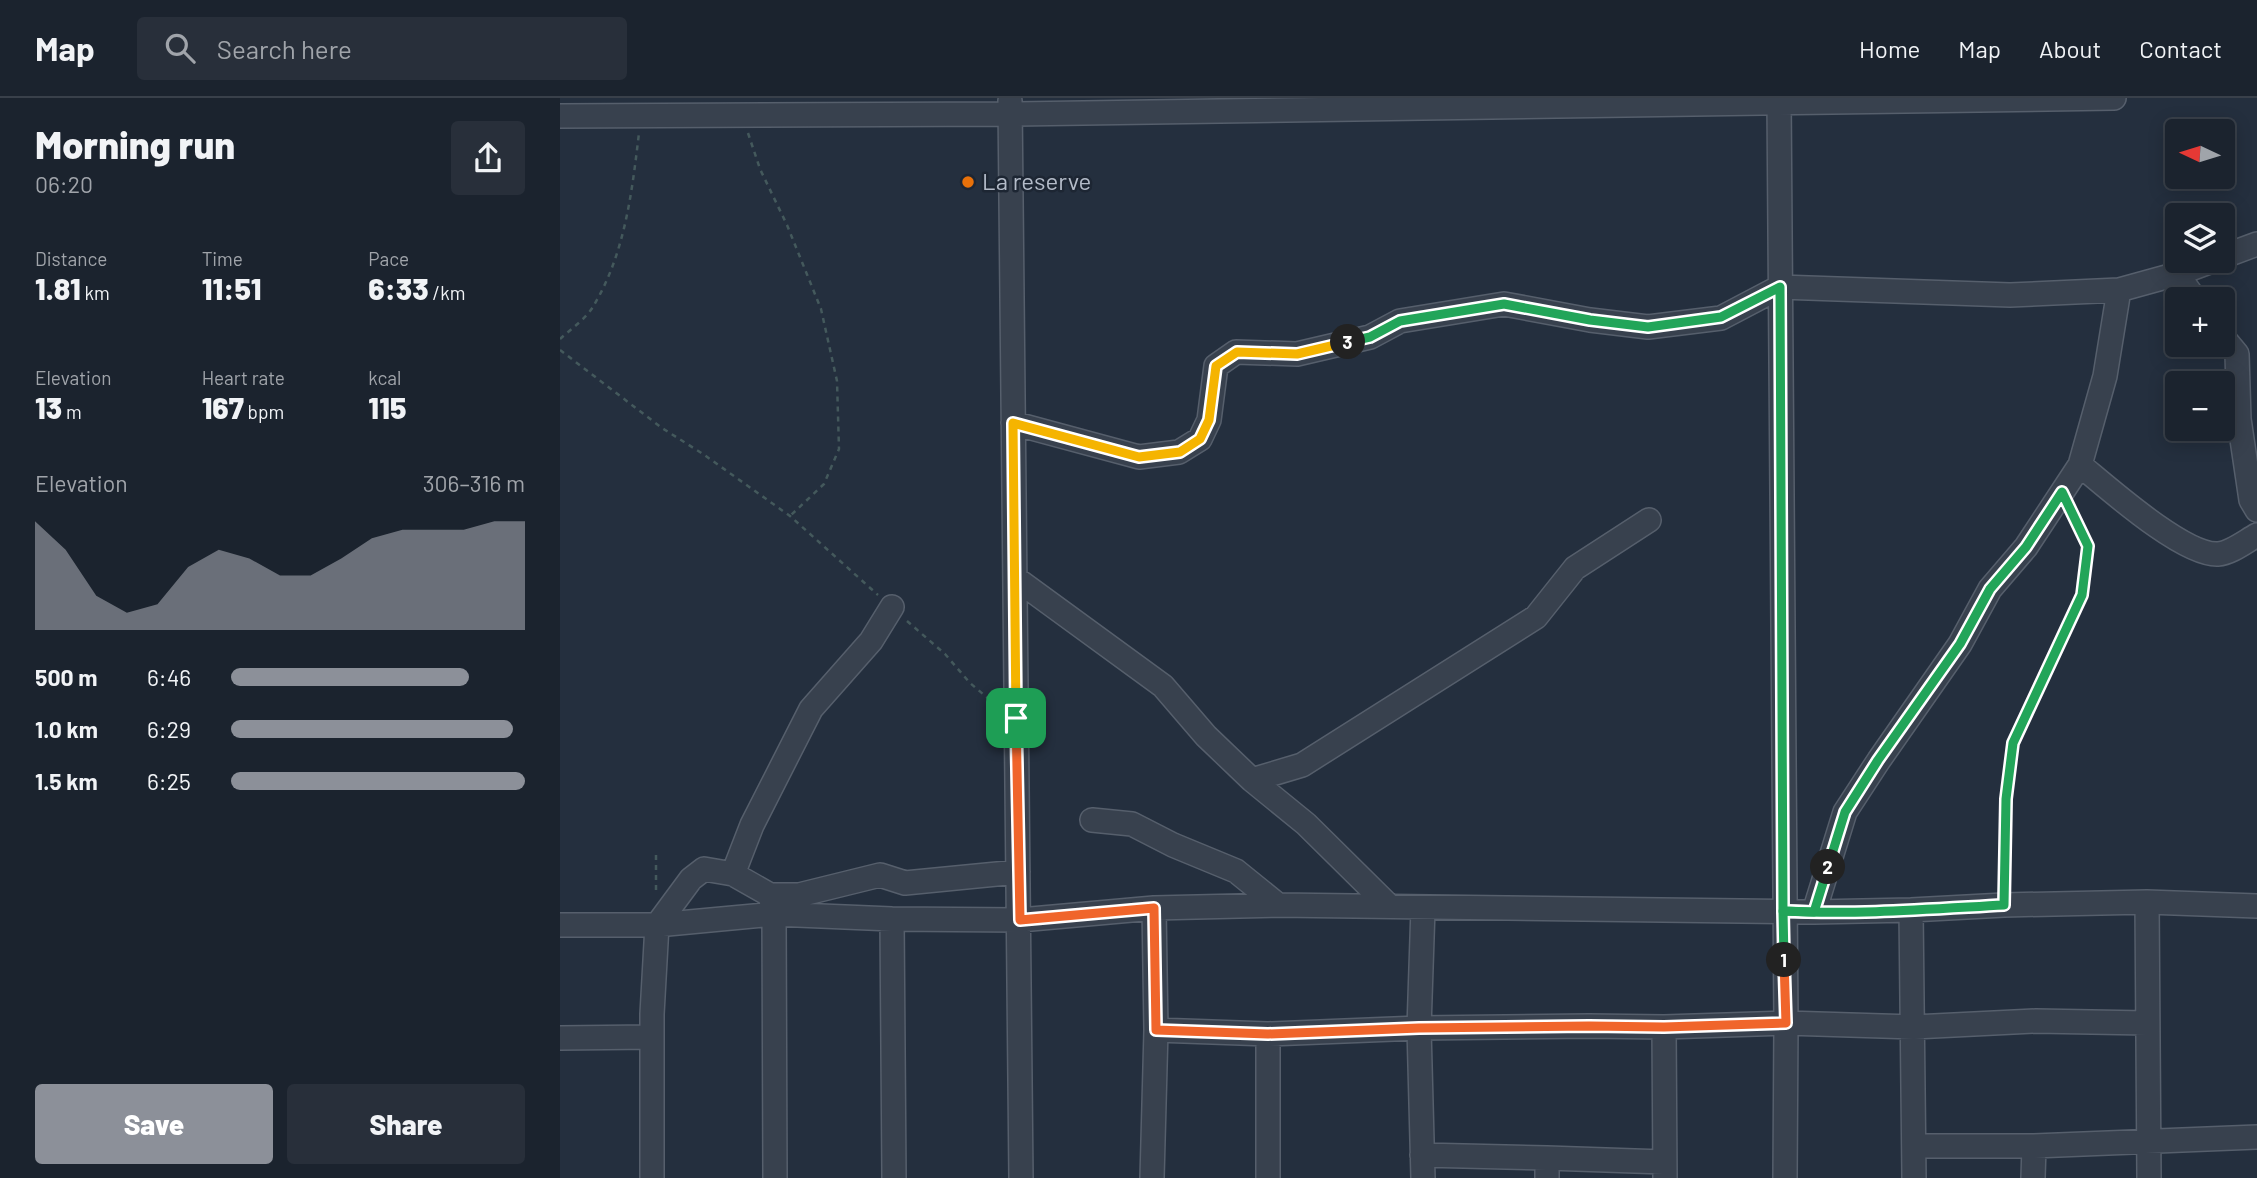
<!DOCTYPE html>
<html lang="en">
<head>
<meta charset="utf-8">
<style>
	:root { --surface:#1b232e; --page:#282f3a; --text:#f1f3f6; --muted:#a0a4aa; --line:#39404a; --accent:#8c9099 }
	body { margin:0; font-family:Barlow,sans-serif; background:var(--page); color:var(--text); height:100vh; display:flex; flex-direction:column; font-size:26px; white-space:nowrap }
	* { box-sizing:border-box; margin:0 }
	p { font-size:23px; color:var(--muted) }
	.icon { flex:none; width:38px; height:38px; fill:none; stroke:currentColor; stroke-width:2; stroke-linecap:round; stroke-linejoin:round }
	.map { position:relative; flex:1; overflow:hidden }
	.side { display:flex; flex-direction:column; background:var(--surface); width:560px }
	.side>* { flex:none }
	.needle { width:46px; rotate:274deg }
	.buttons { position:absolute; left:1605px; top:21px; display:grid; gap:14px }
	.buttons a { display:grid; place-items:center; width:70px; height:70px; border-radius:7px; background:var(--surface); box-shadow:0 4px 18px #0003,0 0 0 2px var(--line); font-size:35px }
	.pin { position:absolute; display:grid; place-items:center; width:60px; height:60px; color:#fff; margin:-30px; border-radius:14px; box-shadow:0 4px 10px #0006 }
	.km { position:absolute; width:35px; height:35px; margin:-18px; border-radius:50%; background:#222; color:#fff; font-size:19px; line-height:35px; text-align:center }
	.round { display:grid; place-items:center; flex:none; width:74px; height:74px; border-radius:7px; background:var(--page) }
	.summary { display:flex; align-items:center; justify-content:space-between; height:119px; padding:0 35px }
	h1 { font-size:38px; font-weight:800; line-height:52px }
	.metrics { display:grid; grid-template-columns:repeat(3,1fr); gap:10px; height:119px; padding:7px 35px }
	.metrics div { display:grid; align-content:center }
	.metrics b { font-size:30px; font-weight:800 }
	.metrics small { font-size:19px; font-weight:400 }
	.metrics p { font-size:19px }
	.chart { height:196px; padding:14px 35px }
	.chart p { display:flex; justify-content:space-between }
	.chart svg { width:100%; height:126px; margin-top:7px; fill:var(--accent); opacity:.7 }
	.button { display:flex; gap:14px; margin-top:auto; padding:14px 35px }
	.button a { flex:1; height:80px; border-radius:7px; background:var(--accent); color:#fff; font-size:28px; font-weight:800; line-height:80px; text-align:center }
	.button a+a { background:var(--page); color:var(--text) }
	ul { padding:0 35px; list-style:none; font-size:23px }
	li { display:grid; grid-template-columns:112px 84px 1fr; align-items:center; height:52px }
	li i { height:18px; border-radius:9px; background:var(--accent) }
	header { display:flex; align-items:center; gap:42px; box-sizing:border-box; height:98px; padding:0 35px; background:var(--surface); border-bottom:2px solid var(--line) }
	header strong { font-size:33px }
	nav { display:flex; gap:38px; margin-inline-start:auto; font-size:24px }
	.search { width:490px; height:63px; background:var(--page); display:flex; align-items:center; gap:18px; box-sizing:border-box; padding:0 24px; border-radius:7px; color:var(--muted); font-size:26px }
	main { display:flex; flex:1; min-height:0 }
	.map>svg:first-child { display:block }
</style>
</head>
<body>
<header>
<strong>Map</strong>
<div class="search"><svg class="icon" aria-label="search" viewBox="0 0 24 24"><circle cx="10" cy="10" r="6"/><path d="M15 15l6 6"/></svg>Search here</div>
<nav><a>Home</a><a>Map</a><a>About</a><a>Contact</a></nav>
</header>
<main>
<section class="side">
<div class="summary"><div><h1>Morning run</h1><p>06:20</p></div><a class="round"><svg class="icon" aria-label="share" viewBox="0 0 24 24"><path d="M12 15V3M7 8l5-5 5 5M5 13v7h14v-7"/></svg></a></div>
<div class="metrics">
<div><p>Distance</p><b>1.81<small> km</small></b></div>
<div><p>Time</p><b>11:51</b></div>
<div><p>Pace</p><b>6:33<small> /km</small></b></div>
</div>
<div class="metrics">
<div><p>Elevation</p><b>13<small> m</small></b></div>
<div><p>Heart rate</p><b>167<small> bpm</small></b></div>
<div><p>kcal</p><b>115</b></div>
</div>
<div class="chart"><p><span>Elevation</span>306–316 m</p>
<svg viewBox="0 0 160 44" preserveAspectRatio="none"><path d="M0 44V6L10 16L20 32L30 38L40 35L50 22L60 16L70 19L80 25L90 25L100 19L110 12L120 9L130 9L140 9L150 6L160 6V44z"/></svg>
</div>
<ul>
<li><b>500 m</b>6:46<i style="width:81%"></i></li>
<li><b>1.0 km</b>6:29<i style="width:96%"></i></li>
<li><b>1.5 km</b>6:25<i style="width:100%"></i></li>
</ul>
<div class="button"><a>Save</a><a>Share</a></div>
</section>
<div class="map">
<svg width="1697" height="1080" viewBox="0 0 1697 1080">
	<rect width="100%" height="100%" fill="#242f3e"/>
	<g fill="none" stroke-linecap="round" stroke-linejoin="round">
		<defs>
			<path id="minor" d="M 1219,0 L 1226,925 L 1225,1080
				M 450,3 L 461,1080
				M 0,18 L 450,16 L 1554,0
				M 1662,159 L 1697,146
				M 1617,176 L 1635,201
				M 1662,238 L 1677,256 L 1679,321 L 1691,402 L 1697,412
				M 453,325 L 579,359 L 619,354 L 640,341 L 649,322 L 656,268 L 676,254 L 737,256 L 810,239 L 840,223 L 944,206 L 1030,222 L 1088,229 L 1161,220 L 1220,189 L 1450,197 L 1559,192
				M 1520,367 C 1548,390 1624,458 1658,456 C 1671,455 1686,443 1697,437
				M 455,480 L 603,588 L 646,638 L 692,682 L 746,726 L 828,807
				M 692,682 L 742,667 L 976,519 L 1015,470 L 1089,422
				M 532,722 L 572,726 L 613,747 L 676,773 L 718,807
				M 173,776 L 192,727 L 251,611 L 311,543 L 332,509
				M 210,797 L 239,797 L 320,777 L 345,785 L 458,774
				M 1587,804 L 1589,1080
				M 1351,812 L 1354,1080
				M 1254,814 L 1285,714 L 1319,662 L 1400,546 L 1430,491 L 1466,449 L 1520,367 L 1545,278 L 1559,192 L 1617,176 L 1652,163
				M 332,821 L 334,1080
				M 0,827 L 97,827 L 214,816 L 332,821 L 460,822 L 594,810 L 718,807 L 1254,814 L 1351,812 L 1444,807 L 1587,804 L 1697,808
				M 1104,929 L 1105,1080
				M 596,932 L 708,936 L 859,930 L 1029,928 L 1104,929 L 1226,925 L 1354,929 L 1476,923 L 1587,925
				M 708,936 L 708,1080
				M 0,940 L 91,939
				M 1354,1048 L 1474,1048 L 1697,1039
				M 862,1057 L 987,1060 L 987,1080
				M 987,1060 L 1104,1064
				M 92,1080 L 92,916 L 97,827 L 131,781 L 144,771 L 173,776 L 210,797 L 214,816 L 215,1080
				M 592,1080 L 596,932 L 594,810
				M 863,1080 L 859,930 L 863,810
				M 1473,1080 L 1474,1048"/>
		</defs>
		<use href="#minor" stroke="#565f6c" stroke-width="26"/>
		<path stroke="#44595c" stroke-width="2.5" stroke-dasharray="5 5" stroke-linecap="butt" d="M 188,35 L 200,71 L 227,127 L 261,211 L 277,283 L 279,351 L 264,386 L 230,418
			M 0,241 C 11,231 27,220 34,207 C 65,155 72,94 79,35
			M 0,252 L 102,330 L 143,356 L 230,418 L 318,497
			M 347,523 L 385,556 L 410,585 L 436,607
			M 96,757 L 96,795
			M 1445,788 L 1446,701 L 1453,645 L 1522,497 L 1528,448 L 1512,416"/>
		<use href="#minor" stroke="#38414e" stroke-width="23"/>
	</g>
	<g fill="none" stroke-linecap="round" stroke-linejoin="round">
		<defs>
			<path id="split-1" d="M 456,620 L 460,822 L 594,810 L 596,932 L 708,936 L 859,930 L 1029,928 L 1104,929 L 1226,925 L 1224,862"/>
			<path id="split-2" d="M 1224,862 L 1223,813 C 1297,817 1371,811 1444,807 L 1446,701 L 1453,645 L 1522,497 L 1528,448 L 1502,394 L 1466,449 L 1430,491 L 1400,546 L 1318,662 L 1285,714 L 1268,769"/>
			<path id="split-3" d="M 788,244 L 810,239 L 840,223 L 944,206 L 1030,222 L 1088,229 L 1161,219 L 1220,189 L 1223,813 L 1254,814 L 1268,769"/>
			<path id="split-4" d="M 456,620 L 453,325 L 579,359 L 620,354 L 640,341 L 649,322 L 656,268 L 677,254 L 737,256 L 788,244"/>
		</defs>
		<use href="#split-1" stroke="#fff" stroke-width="14"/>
		<use href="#split-2" stroke="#fff" stroke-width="14"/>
		<use href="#split-3" stroke="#fff" stroke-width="14"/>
		<use href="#split-4" stroke="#fff" stroke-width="14"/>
		<use href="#split-1" stroke="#f0652b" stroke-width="9"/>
		<use href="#split-2" stroke="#22a559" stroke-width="9"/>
		<use href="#split-3" stroke="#22a559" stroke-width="9"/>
		<use href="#split-4" stroke="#f5b400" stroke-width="9"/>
	</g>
	<circle fill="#e8710a" stroke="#1d2633" stroke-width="2.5" cx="408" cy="84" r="7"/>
	<g text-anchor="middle" stroke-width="5" stroke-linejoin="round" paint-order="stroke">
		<g font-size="24" fill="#b4bcc9" stroke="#1d2633" text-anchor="start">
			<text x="422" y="92">La reserve</text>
		</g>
	</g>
</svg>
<div class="buttons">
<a><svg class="needle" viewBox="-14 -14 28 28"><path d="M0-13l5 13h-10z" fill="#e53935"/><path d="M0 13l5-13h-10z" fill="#a0a4aa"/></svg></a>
<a><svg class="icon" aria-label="layers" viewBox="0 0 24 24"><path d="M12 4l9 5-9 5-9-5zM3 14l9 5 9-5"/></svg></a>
<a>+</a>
<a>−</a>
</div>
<div class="pin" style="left:456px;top:620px;background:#1e9e55"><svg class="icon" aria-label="arrive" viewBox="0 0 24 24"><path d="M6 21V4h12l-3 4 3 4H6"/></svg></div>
<b class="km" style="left:1224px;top:862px">1</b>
<b class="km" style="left:1268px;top:769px">2</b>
<b class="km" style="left:788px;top:244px">3</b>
</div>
</main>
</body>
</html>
